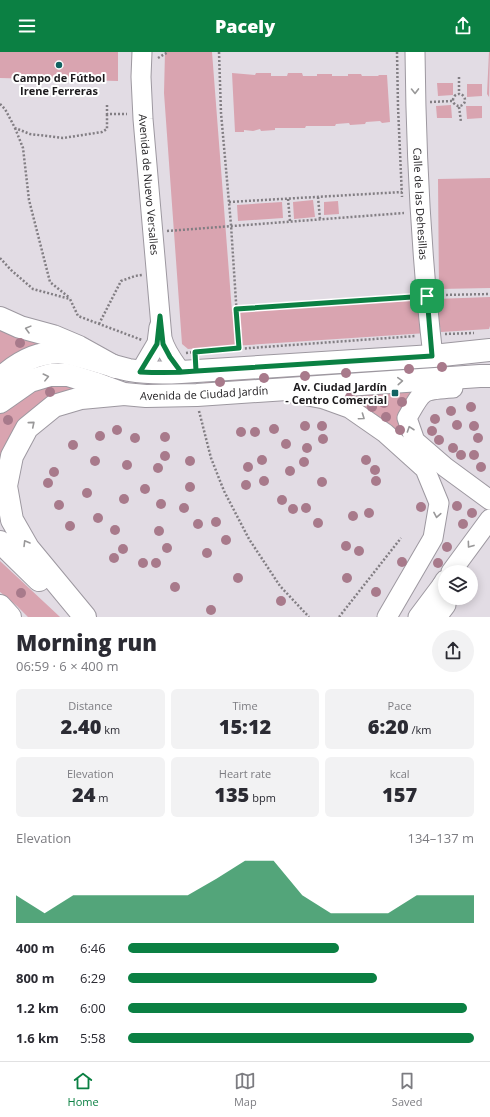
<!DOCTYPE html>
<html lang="en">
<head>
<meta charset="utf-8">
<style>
	:root { --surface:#fff; --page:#f2f2f3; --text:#2b2b33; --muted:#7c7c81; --line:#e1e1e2; --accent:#0b8043 }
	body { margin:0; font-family:"Open Sans",sans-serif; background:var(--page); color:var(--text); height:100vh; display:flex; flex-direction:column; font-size:15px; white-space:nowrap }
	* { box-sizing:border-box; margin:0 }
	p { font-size:13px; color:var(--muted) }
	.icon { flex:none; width:22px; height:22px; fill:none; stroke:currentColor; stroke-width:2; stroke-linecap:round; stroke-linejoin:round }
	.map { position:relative; height:565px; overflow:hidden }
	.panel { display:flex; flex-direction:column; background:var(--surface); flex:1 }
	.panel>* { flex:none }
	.controls { position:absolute; left:438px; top:513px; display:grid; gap:8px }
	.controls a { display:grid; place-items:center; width:40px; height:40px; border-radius:50%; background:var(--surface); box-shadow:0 2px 10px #0003; font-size:20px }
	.pin { position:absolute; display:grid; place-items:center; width:34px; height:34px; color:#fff; margin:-17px; border-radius:8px; box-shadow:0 2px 6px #0006 }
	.round { display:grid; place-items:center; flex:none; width:42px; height:42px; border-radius:21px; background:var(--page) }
	.overview { display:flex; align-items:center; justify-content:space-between; height:68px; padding:0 16px }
	h1 { font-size:22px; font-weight:800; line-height:30px }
	.figures { display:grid; grid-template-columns:repeat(3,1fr); gap:6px; height:68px; padding:4px 16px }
	.figures div { display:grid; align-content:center; border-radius:6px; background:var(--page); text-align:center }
	.figures b { font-size:20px; font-weight:800 }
	.figures small { font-size:11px; font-weight:400 }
	.figures p { font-size:11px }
	.chart { height:112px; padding:8px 16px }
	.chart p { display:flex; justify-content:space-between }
	.chart svg { width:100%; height:72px; margin-top:4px; fill:var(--accent); opacity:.7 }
	ul { padding:0 16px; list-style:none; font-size:13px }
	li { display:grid; grid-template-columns:64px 48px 1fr; align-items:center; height:30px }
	li i { height:10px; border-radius:5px; background:var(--accent) }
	header { display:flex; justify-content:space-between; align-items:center; height:52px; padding:0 16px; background:var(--accent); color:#fff; font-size:18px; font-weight:800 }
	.menu { display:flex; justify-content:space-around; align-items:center; height:56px; border-top:1px solid var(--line); background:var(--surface); font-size:11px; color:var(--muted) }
	.menu a { display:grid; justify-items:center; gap:2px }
	.menu .on { color:var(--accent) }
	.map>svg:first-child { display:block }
</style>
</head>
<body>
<header><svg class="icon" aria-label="menu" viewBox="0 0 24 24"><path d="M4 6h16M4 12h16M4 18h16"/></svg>Pacely<svg class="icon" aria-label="share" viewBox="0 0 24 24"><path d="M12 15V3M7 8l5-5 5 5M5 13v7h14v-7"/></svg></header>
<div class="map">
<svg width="490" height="565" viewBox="0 0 490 565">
	<rect width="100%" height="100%" fill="#e2dce4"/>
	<path fill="#d9a4b0" d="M 0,0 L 118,0 L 118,29 L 0,26 Z
		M 165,0 L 212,0 L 232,260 L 423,247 L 427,281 L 188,297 L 182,292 L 164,41 Z
		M 489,0 L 490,0 L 489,50 L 489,45 L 487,42 Z
		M 232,21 L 255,23 L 256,21 L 271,21 L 271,24 L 287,24 L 288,21 L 302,21 L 303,24 L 317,24 L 317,22 L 332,22 L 332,24 L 348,24 L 348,22 L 361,22 L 362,24 L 378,24 L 379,23 L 387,23 L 390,70 L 382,71 L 380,69 L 366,70 L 365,72 L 350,73 L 349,71 L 336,72 L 335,74 L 306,74 L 305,76 L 275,76 L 275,78 L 261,79 L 260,77 L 253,79 L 244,78 L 244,80 L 235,80 Z
		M 437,31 L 453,31 L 453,43 L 438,44 Z
		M 467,32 L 482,32 L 482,44 L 467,45 Z
		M 451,53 L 452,66 L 437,66 L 436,54 Z
		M 466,54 L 482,54 L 482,66 L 467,67 Z
		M 490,126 L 490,236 L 439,237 L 438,127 Z
		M 313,148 L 315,165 L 294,167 L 293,150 Z
		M 338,149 L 339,162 L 324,163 L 324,150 Z
		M 282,150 L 283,166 L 238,169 L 237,153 Z
		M 490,245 L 490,274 L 489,277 L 441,280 L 435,247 Z
		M 0,278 L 44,291 L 0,320 Z
		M 450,309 L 451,319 L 205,336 L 204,326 Z
		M 49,328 L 81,336 L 0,420 L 0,358 Z
		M 420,336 L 410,341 L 405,353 L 409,389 L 328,342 Z
		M 0,509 L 59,564 L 60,565 L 28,565 L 17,554 L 0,540 Z"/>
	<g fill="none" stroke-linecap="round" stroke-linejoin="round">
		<defs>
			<g id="minor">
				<path id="s1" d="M 142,0 L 141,25 L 143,67 L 162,286 C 165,299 174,310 181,320"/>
				<path id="s2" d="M 415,0 C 416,101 421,203 433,304"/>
				<path d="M 140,320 L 157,291 L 159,275"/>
				<path d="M 453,336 C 420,338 423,338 407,366 L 415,389 L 445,415 L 490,448"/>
				<path d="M 292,341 L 324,347 L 349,356 L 385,381 L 425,417 L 439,451 L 433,486 L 387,565"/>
				<path d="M 451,520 L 490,467"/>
				<path d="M 418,565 L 442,533"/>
				<path d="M 437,565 L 446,553 L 442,533 L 445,528"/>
			</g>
			<g id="major">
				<path d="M 0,327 C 19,309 40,298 66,301 C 86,304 109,314 129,318 C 146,321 164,321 181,320 L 433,304 L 490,298"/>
				<path id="s3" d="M 0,350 L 30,329 L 50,323 L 68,323 L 97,332 L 124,342 L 146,344 L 197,343 L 480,324 L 490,324"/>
			</g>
			<path id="highway" d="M 0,266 L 20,275 L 53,284 L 79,295 L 115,315
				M 0,490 L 39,528
				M 0,554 L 10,565
				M 85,565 L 28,496 L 12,468 L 6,434 L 12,404 L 27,376 L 54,354 L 81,346 L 124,342"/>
		</defs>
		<use href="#minor" stroke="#9d98a0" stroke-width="21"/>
		<use href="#major" stroke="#9d98a0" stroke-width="24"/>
		<use href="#highway" stroke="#9d98a0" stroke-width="24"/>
		<path stroke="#827e83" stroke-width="2.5" stroke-dasharray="2 2" stroke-linecap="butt" d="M 219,0 L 221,61 L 231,173 L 239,296
			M 397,0 L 398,55 L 402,145
			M 158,6 L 168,0
			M 459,25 L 459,42
			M453 48a6 6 0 1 1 12 0a6 6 0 1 1-12 0Z
			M 430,50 L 452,49
			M 0,52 L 5,57 L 15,76 L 30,82 L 63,86 L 102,80 L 107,77 L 107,62
			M 107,53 L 107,62 L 127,62
			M 459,55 L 461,70
			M 15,76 L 23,96 L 29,148 L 50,230 L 70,246
			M 318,145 L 320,167
			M 288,147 L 290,169
			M 229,150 L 402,140
			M 167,179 L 404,161
			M 0,206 L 11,218 L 33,237 L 70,247 L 78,264 L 142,288
			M 442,243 L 490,242
			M 237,257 L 412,245
			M 99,272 L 121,229 L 135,224 L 142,223
			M 445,282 L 474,281
			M 186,301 L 195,300
			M 195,302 L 195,300 L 416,284
			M 199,359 L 211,406 L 224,439 L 249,487 L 280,534 L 309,565
			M 339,565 L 401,486"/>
		<use href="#minor" stroke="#fff" stroke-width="19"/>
		<use href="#major" stroke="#fff" stroke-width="22"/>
		<use href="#highway" stroke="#fff" stroke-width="22"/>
	</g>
	<g fill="#a87a8b">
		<circle cx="20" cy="291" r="5"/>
		<circle cx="442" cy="315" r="5"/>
		<circle cx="409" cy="317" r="5"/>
		<circle cx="346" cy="321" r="5"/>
		<circle cx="305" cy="324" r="5"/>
		<circle cx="264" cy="326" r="5"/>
		<circle cx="220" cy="330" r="5"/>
		<circle cx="50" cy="340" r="5"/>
		<circle cx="350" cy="345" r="5"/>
		<circle cx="402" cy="350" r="5"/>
		<circle cx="384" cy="351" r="5"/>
		<circle cx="372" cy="355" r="5"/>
		<circle cx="471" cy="355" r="5"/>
		<circle cx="451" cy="359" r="5"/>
		<circle cx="386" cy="365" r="5"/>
		<circle cx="435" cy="367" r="5"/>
		<circle cx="8" cy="368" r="5"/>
		<circle cx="457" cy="373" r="5"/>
		<circle cx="305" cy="374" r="5"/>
		<circle cx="322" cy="374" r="5"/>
		<circle cx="474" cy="374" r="5"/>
		<circle cx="274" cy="377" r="5"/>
		<circle cx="117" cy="378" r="5"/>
		<circle cx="400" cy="378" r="5"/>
		<circle cx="432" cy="379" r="5"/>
		<circle cx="241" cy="380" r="5"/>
		<circle cx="255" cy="380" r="5"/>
		<circle cx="100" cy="384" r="5"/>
		<circle cx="165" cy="385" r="5"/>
		<circle cx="135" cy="386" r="5"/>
		<circle cx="478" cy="386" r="5"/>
		<circle cx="323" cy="387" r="5"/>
		<circle cx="439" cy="388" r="5"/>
		<circle cx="286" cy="392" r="5"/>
		<circle cx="73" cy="393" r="5"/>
		<circle cx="307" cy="396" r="5"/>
		<circle cx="453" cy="396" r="5"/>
		<circle cx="461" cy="403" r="5"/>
		<circle cx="474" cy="403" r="5"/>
		<circle cx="165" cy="404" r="5"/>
		<circle cx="262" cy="408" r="5"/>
		<circle cx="366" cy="408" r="5"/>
		<circle cx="95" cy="409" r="5"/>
		<circle cx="190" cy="409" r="5"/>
		<circle cx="304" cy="410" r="5"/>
		<circle cx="127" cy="413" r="5"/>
		<circle cx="248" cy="415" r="5"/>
		<circle cx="481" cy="415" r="5"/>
		<circle cx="158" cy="416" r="5"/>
		<circle cx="375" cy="418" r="5"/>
		<circle cx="290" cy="419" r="5"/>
		<circle cx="54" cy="420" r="5"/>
		<circle cx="264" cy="429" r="5"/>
		<circle cx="376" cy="429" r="5"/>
		<circle cx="322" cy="430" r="5"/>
		<circle cx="48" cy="431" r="5"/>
		<circle cx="246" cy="433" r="5"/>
		<circle cx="190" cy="435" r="5"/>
		<circle cx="145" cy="437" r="5"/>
		<circle cx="87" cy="441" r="5"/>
		<circle cx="124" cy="447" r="5"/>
		<circle cx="282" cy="448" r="5"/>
		<circle cx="161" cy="452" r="5"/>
		<circle cx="59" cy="453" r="5"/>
		<circle cx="457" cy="454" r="5"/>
		<circle cx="421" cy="455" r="5"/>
		<circle cx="184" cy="456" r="5"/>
		<circle cx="306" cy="456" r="5"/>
		<circle cx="293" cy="457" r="5"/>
		<circle cx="369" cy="461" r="5"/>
		<circle cx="472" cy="461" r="5"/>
		<circle cx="353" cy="464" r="5"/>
		<circle cx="98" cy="466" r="5"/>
		<circle cx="216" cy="470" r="5"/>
		<circle cx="318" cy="471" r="5"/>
		<circle cx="198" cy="472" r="5"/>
		<circle cx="463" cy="472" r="5"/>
		<circle cx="70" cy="474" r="5"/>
		<circle cx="115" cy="478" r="5"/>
		<circle cx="159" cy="479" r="5"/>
		<circle cx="226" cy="488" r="5"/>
		<circle cx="346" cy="494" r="5"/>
		<circle cx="447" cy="495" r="5"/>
		<circle cx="167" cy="496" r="5"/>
		<circle cx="123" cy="497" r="5"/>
		<circle cx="359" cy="499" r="5"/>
		<circle cx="207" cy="501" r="5"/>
		<circle cx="114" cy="506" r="5"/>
		<circle cx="402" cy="510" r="5"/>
		<circle cx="143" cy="511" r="5"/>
		<circle cx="156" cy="511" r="5"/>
		<circle cx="438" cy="511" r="5"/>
		<circle cx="238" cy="526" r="5"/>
		<circle cx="347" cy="526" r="5"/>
		<circle cx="175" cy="535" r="5"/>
		<circle cx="376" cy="540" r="5"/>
		<circle cx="21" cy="541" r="5"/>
		<circle cx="281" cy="549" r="5"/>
		<circle cx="211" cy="558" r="5"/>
	</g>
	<defs><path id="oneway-chevron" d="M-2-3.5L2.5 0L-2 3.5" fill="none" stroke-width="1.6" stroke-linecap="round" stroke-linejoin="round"/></defs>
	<g stroke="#999899">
		<use href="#oneway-chevron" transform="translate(415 39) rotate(89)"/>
		<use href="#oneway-chevron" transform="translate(28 277) rotate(-165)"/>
		<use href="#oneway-chevron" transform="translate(46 325) rotate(-14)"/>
		<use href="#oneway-chevron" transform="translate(400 329) rotate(-4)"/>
		<use href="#oneway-chevron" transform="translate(362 365) rotate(35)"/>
		<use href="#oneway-chevron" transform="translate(32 372) rotate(-40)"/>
		<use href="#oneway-chevron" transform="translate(410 377) rotate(-109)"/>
		<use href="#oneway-chevron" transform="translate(437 463) rotate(100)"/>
		<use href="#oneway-chevron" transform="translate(26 491) rotate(-121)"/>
		<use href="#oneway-chevron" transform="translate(470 493) rotate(126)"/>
	</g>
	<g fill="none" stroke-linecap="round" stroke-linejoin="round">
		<defs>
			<path id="route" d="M 427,244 L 236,257 L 239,296 L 195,300 L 196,319 C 177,321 159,321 140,320 L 157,292 L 160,264 L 163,292 L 170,305 L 181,320 L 432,304 L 427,244"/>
		</defs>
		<use href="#route" stroke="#fff" stroke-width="8"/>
		<use href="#route" stroke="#0b8043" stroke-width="5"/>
	</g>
	<g fill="#116261" stroke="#fff" stroke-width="1.5">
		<circle cx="59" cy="13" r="4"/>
		<rect x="391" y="337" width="8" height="8" rx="2"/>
	</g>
	<g text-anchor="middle" stroke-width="4" stroke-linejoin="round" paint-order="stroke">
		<g font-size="11" font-weight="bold" fill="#1c1a1d" stroke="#fff">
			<text x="59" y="30">Campo de Fútbol<tspan x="59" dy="13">Irene Ferreras</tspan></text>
			<text x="387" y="339" text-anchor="end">Av. Ciudad Jardín<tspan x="387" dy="13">- Centro Comercial</tspan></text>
		</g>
		<g font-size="11" fill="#1c1a1d" stroke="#fff">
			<text dy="4" stroke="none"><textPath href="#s1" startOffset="133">Avenida de Nuevo Versalles</textPath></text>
			<text dy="4" stroke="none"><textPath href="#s2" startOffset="152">Calle de las Dehesillas</textPath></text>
			<text dy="4" stroke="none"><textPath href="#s3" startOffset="215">Avenida de Ciudad Jardín</textPath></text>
		</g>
	</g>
</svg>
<div class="controls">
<a><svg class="icon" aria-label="layers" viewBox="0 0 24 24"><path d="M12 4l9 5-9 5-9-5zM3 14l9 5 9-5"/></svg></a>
</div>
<div class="pin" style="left:427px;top:244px;background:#1e9e55"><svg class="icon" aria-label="arrive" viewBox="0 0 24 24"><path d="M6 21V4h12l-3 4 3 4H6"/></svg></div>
</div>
<section class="panel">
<div class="overview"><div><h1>Morning run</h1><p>06:59 · 6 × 400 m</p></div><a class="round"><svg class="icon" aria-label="share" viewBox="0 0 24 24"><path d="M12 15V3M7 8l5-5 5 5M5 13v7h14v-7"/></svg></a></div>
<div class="figures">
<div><p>Distance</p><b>2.40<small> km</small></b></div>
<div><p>Time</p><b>15:12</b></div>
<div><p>Pace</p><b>6:20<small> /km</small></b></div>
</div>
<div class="figures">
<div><p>Elevation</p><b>24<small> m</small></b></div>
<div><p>Heart rate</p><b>135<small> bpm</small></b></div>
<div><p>kcal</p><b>157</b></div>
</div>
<div class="chart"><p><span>Elevation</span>134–137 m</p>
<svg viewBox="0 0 160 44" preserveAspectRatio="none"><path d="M0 44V27L10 38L20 27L30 27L40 27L50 27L60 27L70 17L80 6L90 6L100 27L110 38L120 38L130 38L140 27L150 27L160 27V44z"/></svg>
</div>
<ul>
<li><b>400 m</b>6:46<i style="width:61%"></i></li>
<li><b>800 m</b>6:29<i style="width:72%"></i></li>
<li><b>1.2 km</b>6:00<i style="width:98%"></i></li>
<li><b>1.6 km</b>5:58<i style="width:100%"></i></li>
</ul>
</section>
<nav class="menu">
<a class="on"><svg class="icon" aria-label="home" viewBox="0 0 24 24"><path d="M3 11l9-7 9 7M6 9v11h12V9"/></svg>Home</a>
<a><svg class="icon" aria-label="map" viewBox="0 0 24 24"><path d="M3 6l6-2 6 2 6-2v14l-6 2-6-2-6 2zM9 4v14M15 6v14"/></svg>Map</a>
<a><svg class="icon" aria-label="saved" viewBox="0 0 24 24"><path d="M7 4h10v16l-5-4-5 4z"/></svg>Saved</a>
</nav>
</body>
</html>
